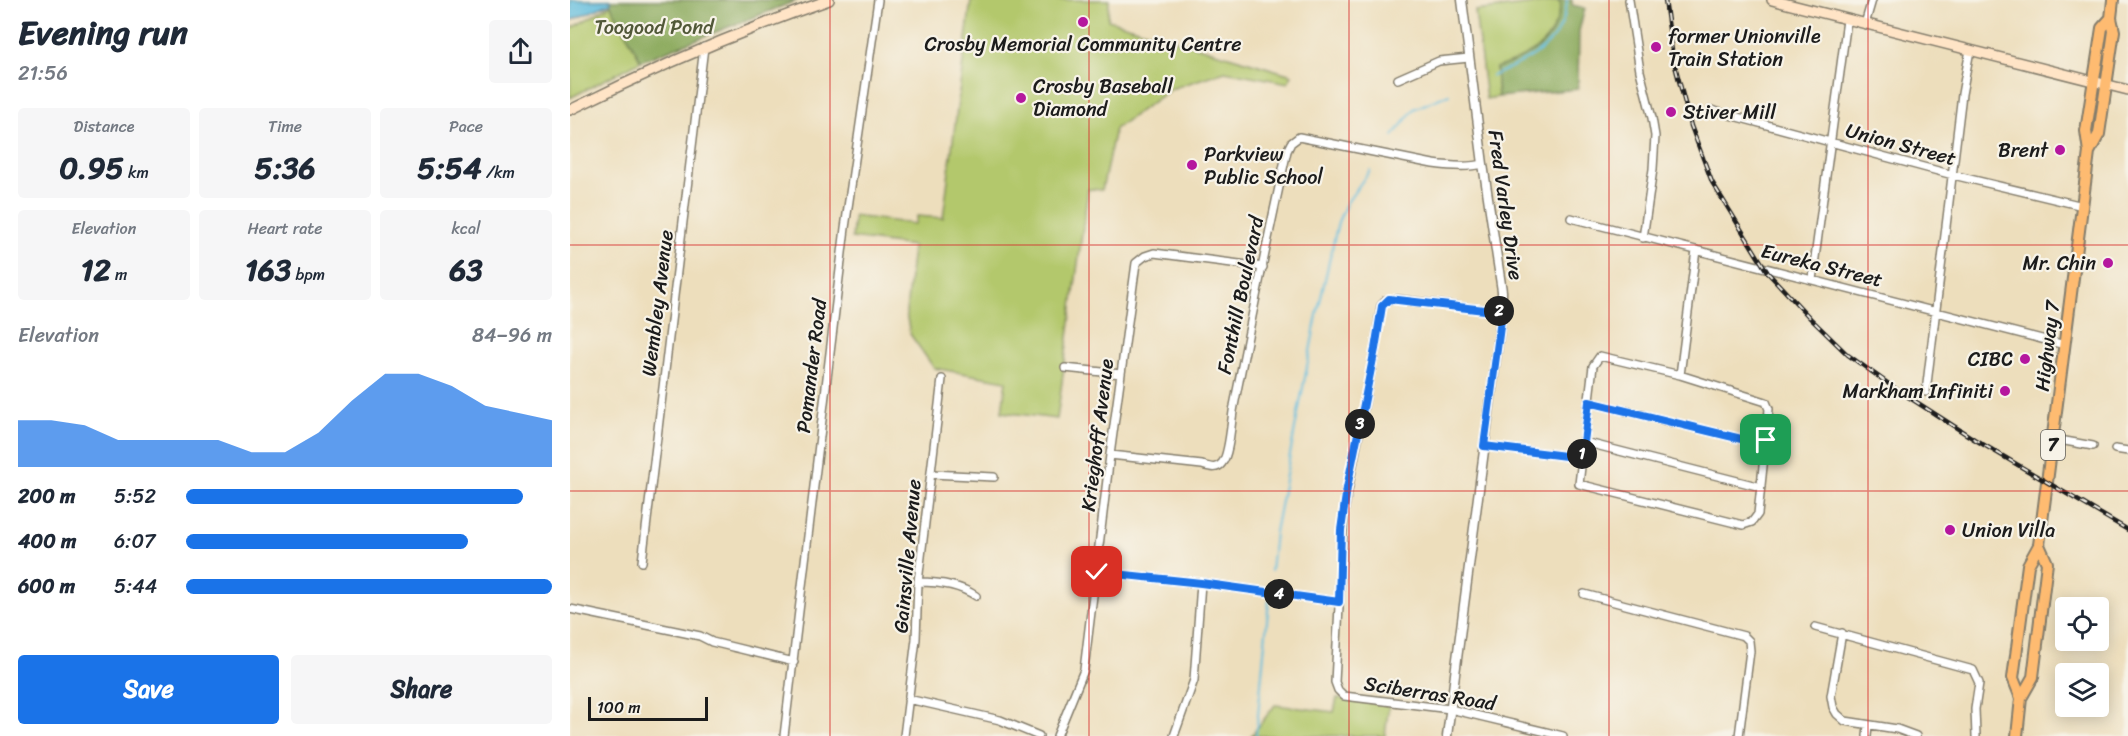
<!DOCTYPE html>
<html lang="en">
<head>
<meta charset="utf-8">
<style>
	:root { --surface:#fff; --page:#f6f6f7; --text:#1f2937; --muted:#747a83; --accent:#1a73e8 }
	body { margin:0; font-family:Sriracha,sans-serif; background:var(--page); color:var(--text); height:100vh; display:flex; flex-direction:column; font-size:22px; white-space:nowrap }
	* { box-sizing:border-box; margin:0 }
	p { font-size:20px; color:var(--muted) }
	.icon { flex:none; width:33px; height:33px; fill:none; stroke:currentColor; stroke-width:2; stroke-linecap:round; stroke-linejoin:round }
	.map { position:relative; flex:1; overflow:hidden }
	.details { display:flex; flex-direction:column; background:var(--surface); width:570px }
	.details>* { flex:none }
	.fabs { position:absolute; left:1485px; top:597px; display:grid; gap:12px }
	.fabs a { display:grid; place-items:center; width:54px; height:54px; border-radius:6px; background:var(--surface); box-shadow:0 3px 15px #0003; font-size:30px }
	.scale { position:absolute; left:18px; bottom:15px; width:120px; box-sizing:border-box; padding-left:6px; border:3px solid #1c1c1c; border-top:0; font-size:16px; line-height:21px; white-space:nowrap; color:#1c1c1c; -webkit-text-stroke:4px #f7f3e8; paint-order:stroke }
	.pin { position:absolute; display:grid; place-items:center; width:51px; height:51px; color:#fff; margin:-26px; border-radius:12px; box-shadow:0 3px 9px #0006 }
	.km { position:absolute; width:30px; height:30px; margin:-15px; border-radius:50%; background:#222; color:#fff; font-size:16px; line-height:30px; text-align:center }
	.round { display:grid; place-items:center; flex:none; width:63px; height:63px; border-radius:6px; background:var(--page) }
	.overview { display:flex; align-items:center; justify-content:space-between; height:102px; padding:0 18px }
	h1 { font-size:33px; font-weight:700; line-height:45px }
	.figures { display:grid; grid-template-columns:repeat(3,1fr); gap:9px; height:102px; padding:6px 18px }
	.figures div { display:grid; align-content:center; border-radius:6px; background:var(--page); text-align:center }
	.figures b { font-size:30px; font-weight:700 }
	.figures small { font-size:16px; font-weight:400 }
	.figures p { font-size:16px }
	.chart { height:168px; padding:12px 18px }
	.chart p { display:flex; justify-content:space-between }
	.chart svg { width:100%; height:108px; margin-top:6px; fill:var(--accent); opacity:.7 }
	.action { display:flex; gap:12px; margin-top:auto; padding:12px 18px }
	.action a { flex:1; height:69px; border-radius:6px; background:var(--accent); color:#fff; font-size:24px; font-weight:700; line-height:69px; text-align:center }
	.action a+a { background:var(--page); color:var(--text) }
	ul { padding:0 18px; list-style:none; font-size:20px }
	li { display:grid; grid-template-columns:96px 72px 1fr; align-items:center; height:45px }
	li i { height:15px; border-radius:8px; background:var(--accent) }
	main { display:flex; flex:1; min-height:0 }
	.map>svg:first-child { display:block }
</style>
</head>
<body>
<main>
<section class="details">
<div class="overview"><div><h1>Evening run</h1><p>21:56</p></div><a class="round"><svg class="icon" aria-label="share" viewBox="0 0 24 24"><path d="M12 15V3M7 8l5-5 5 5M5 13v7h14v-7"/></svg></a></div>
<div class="figures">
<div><p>Distance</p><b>0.95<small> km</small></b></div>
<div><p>Time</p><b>5:36</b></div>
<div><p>Pace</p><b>5:54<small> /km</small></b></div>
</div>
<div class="figures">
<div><p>Elevation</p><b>12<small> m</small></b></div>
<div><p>Heart rate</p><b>163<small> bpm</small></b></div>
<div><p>kcal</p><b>63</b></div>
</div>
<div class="chart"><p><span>Elevation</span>84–96 m</p>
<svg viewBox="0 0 160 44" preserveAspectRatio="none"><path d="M0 44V25L10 25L20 27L30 33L40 33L50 33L60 33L70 38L80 38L90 30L100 17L110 6L120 6L130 11L140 19L150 22L160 25V44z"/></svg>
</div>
<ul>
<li><b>200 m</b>5:52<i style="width:92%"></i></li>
<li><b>400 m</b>6:07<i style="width:77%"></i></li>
<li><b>600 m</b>5:44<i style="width:100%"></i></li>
</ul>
<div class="action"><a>Save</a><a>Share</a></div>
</section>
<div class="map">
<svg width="1558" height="736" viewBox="0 0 1558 736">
	<rect width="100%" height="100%" fill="#f7f3e8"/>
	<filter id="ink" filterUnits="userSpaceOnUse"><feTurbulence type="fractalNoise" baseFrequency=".0167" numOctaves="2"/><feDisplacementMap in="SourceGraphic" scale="12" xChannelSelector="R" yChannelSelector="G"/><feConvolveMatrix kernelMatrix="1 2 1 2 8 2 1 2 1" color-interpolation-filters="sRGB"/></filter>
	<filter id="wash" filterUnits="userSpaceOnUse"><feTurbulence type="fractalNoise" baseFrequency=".008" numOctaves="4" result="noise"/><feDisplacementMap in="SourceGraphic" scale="24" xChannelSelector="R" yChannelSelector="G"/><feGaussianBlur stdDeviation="1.35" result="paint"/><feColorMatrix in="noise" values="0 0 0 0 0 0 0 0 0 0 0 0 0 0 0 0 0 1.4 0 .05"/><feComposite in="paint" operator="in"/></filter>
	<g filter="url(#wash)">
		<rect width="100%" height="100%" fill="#eddebc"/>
		<path fill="#b3c86c" stroke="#687244" stroke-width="1.5" d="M 401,0 L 539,0 L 538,20 L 722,75 L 718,83 L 655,71 L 601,89 L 545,129 L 532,190 L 518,189 L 487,419 L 432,412 L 436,381 L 364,368 L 340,334 L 336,313 L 343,246 L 282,238 L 284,216 L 345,224 L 347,216 L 373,218 Z
			M 988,1 L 991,5 C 984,44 962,56 926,68 L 928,97 L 916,99 L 905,11 Z
			M 41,5 L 71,61 L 0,98 L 0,29 Z
			M 767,698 L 819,704 L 815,736 L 681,736 L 705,705 L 764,712 Z"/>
		<path fill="#8eac60" stroke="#55643e" stroke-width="1.5" d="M 38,0 L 228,0 L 71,61 Z
			M 988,0 L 1002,0 L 1002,5 L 1015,8 L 1009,31 L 1008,89 L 928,97 L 926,68 C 962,56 984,44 991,5 Z"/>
		<path fill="#60bdde" stroke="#3e6c7d" stroke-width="1.5" d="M 0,0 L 41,0 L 41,3 L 0,21 Z"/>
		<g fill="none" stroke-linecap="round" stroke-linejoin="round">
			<path stroke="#60bdde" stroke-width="2" d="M 922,76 C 957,61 995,44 997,0
				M 823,136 L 844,109 L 879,94
				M 701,571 L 705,532 L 747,315 L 768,222 L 776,204 L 800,170
				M 686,736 L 699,600"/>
		</g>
	</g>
	<g filter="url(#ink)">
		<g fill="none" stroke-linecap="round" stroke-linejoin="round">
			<defs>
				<path id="minor" d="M 1059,0 L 1070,71 L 1082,118 L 1085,136 L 1083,169 L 1073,238
					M 1295,24 L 1302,0
					M 828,79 L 869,61 L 899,58
					M 1141,110 L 1383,175 L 1513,206
					M 1001,218 L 1495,345
					M 1242,280 L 1277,20
					M 932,312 L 827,299 L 816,300 L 811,306 L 805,349 L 774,512 L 765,682 L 768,690 L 774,696 L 880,709 L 993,736
					M 1030,356 L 1110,375 L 1196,402 L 1199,409 L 1188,514 L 1182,522 L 1173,525 L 1009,484 L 1023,366 Z
					M 495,368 L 551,374
					M 1110,375 L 1126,250
					M 1356,392 L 1392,94 L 1400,50
					M 1019,402 L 1196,445
					M 1484,439 L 1523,446
					M 1014,442 L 1191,487
					M 914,446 L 1012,458
					M 1545,449 L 1558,451
					M 540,455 L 632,465 C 639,467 647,470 652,463 C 660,454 661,419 664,406 C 681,321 698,235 717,151 L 721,143 L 729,137 L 863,164 C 878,166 897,168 913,164
					M 361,474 L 424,477
					M 72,562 L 134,47
					M 527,572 L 631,583 L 769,602
					M 348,582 C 368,582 390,585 406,596
					M 1014,594 L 1174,636 L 1179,641 L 1180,651 L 1169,736
					M 0,609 L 130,636 L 142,642 L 224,662
					M 1245,627 L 1403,670 L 1409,683 L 1405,709 L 1406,736
					M 1272,633 L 1261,696 L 1263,707 L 1267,714 L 1275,721 L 1327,729 L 1346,736
					M 338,699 L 430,720 L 469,736
					M 214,736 L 275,228 L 308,0
					M 334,736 L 346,639 L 348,582 L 372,379
					M 487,736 L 514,670 L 540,455 L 566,263 L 575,256 L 584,253 L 693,267
					M 604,736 L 624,680 L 631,583
					M 1297,736 L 1298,725"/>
				<path id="tertiary" d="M 877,736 L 932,312 L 932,291 L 913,164 L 892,0"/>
				<path id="secondary" d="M 1202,0 L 1558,90
					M 0,110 C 84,68 170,31 259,0"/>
				<path id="primary" d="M 1519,152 L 1529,134 L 1544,31 L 1541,18 L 1543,0
					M 1451,698 L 1443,678 L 1458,565 L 1469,545 L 1519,152 L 1516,131 L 1532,28 L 1541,18
					M 1447,736 L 1451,698 L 1463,677 L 1477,563 L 1469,545"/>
			</defs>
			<use href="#minor" stroke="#847d6c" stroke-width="10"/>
			<use href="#tertiary" stroke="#847d6c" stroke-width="11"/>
			<use href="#secondary" stroke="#847d6c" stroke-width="12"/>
			<use href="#primary" stroke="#847d6c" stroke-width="14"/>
			<use href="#minor" stroke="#fff" stroke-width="7"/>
			<use href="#tertiary" stroke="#fff" stroke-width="8"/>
			<use href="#secondary" stroke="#ffe4c6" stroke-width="9"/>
			<use href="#primary" stroke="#febb71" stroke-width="10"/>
			<defs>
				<path id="rail" d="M 1095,0 L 1103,58 L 1121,126 L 1142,182 L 1198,273 L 1241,319 L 1278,355 L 1326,389 L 1404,439 L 1558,530"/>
			</defs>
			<use href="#rail" stroke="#1c1c1c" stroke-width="4.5"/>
			<use href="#rail" stroke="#f7f3e8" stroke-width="2" stroke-dasharray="7" stroke-linecap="butt"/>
		</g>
	</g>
	<g fill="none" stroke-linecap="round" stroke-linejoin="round" filter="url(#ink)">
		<defs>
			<path id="route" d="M 527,572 L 631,583 L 769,602 L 771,530 L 777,488 L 805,349 L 812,306 L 819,299 L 932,312 L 914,446 L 1012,458 L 1019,402 L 1196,445 L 1196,440"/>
		</defs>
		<use href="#route" stroke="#fff" stroke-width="12"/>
		<use href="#route" stroke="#1a73e8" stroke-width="8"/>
	</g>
	<path fill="none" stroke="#d62828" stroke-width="1.5" stroke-opacity="0.55" d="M 260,0 L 260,736M 519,0 L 519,736M 779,0 L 779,736M 1039,0 L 1039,736M 1298,0 L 1298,736M 0,245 L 1558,245M 0,491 L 1558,491"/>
	<g fill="#b5179e" stroke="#f7f3e8" stroke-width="2">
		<circle cx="513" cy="22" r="6"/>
		<circle cx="1086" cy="47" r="6"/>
		<circle cx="451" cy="98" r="6"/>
		<circle cx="1101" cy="112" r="6"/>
		<circle cx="1490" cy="150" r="6"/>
		<circle cx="622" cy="165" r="6"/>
		<circle cx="1538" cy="263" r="6"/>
		<circle cx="1455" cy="359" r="6"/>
		<circle cx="1435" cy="391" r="6"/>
		<circle cx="1380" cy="530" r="6"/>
	</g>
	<g text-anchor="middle" stroke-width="4.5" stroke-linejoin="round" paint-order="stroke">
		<rect fill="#f7f3e8" stroke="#5e5c59" stroke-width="1.5" x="1471" y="430" width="24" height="30" rx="4.5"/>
		<g font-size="18" font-weight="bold" fill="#1c1c1c">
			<text x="1483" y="451">7</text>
		</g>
		<g font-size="20" fill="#515838" stroke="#f7f3e8">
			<text x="84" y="34">Toogood Pond</text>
		</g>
		<g font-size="20" fill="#1c1c1c" stroke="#f7f3e8" text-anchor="start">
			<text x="1098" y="43">former Unionville<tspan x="1098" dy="23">Train Station</tspan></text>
			<text x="513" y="51" text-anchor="middle">Crosby Memorial Community Centre</text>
			<text x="463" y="93">Crosby Baseball<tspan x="463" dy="23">Diamond</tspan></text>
			<text x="1113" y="119">Stiver Mill</text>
			<text x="1478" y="157" text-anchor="end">Brent</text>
			<text x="634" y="161">Parkview<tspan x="634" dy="23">Public School</tspan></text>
			<text x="1526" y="270" text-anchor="end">Mr. Chin</text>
			<text x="1443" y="366" text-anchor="end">CIBC</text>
			<text x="1423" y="398" text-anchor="end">Markham Infiniti</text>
			<text x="1392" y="537">Union Villa</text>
		</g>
		<g font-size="20" fill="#1c1c1c" stroke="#f7f3e8">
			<text transform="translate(1331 144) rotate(15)" y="7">Union Street</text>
			<text transform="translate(936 205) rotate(82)" y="7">Fred Varley Drive</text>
			<text transform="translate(1252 265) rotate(14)" y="7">Eureka Street</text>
			<text transform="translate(670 295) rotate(-78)" y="7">Fonthill Boulevard</text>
			<text transform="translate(87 303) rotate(-83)" y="7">Wembley Avenue</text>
			<text transform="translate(1477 346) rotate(-83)" y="7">Highway 7</text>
			<text transform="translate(241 366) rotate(-83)" y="7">Pomander Road</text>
			<text transform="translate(527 435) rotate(-83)" y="7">Krieghoff Avenue</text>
			<text transform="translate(337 556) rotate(-85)" y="7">Gainsville Avenue</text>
			<text transform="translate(860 693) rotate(9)" y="7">Sciberras Road</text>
		</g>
	</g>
</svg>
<div class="fabs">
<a><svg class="icon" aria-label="locate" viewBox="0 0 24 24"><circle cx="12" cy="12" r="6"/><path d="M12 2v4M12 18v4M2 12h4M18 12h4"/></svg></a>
<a><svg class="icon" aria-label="layers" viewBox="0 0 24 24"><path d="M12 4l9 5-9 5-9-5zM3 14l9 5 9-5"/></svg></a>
</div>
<div class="scale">100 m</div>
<div class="pin" style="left:1196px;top:440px;background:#1e9e55"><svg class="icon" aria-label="arrive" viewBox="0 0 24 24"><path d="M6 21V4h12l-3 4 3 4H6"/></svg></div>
<div class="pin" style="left:527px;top:572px;background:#d93025"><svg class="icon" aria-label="check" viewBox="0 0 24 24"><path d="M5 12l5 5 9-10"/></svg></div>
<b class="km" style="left:1012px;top:454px">1</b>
<b class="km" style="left:929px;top:311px">2</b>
<b class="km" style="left:790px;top:424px">3</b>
<b class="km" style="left:709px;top:594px">4</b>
</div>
</main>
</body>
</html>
